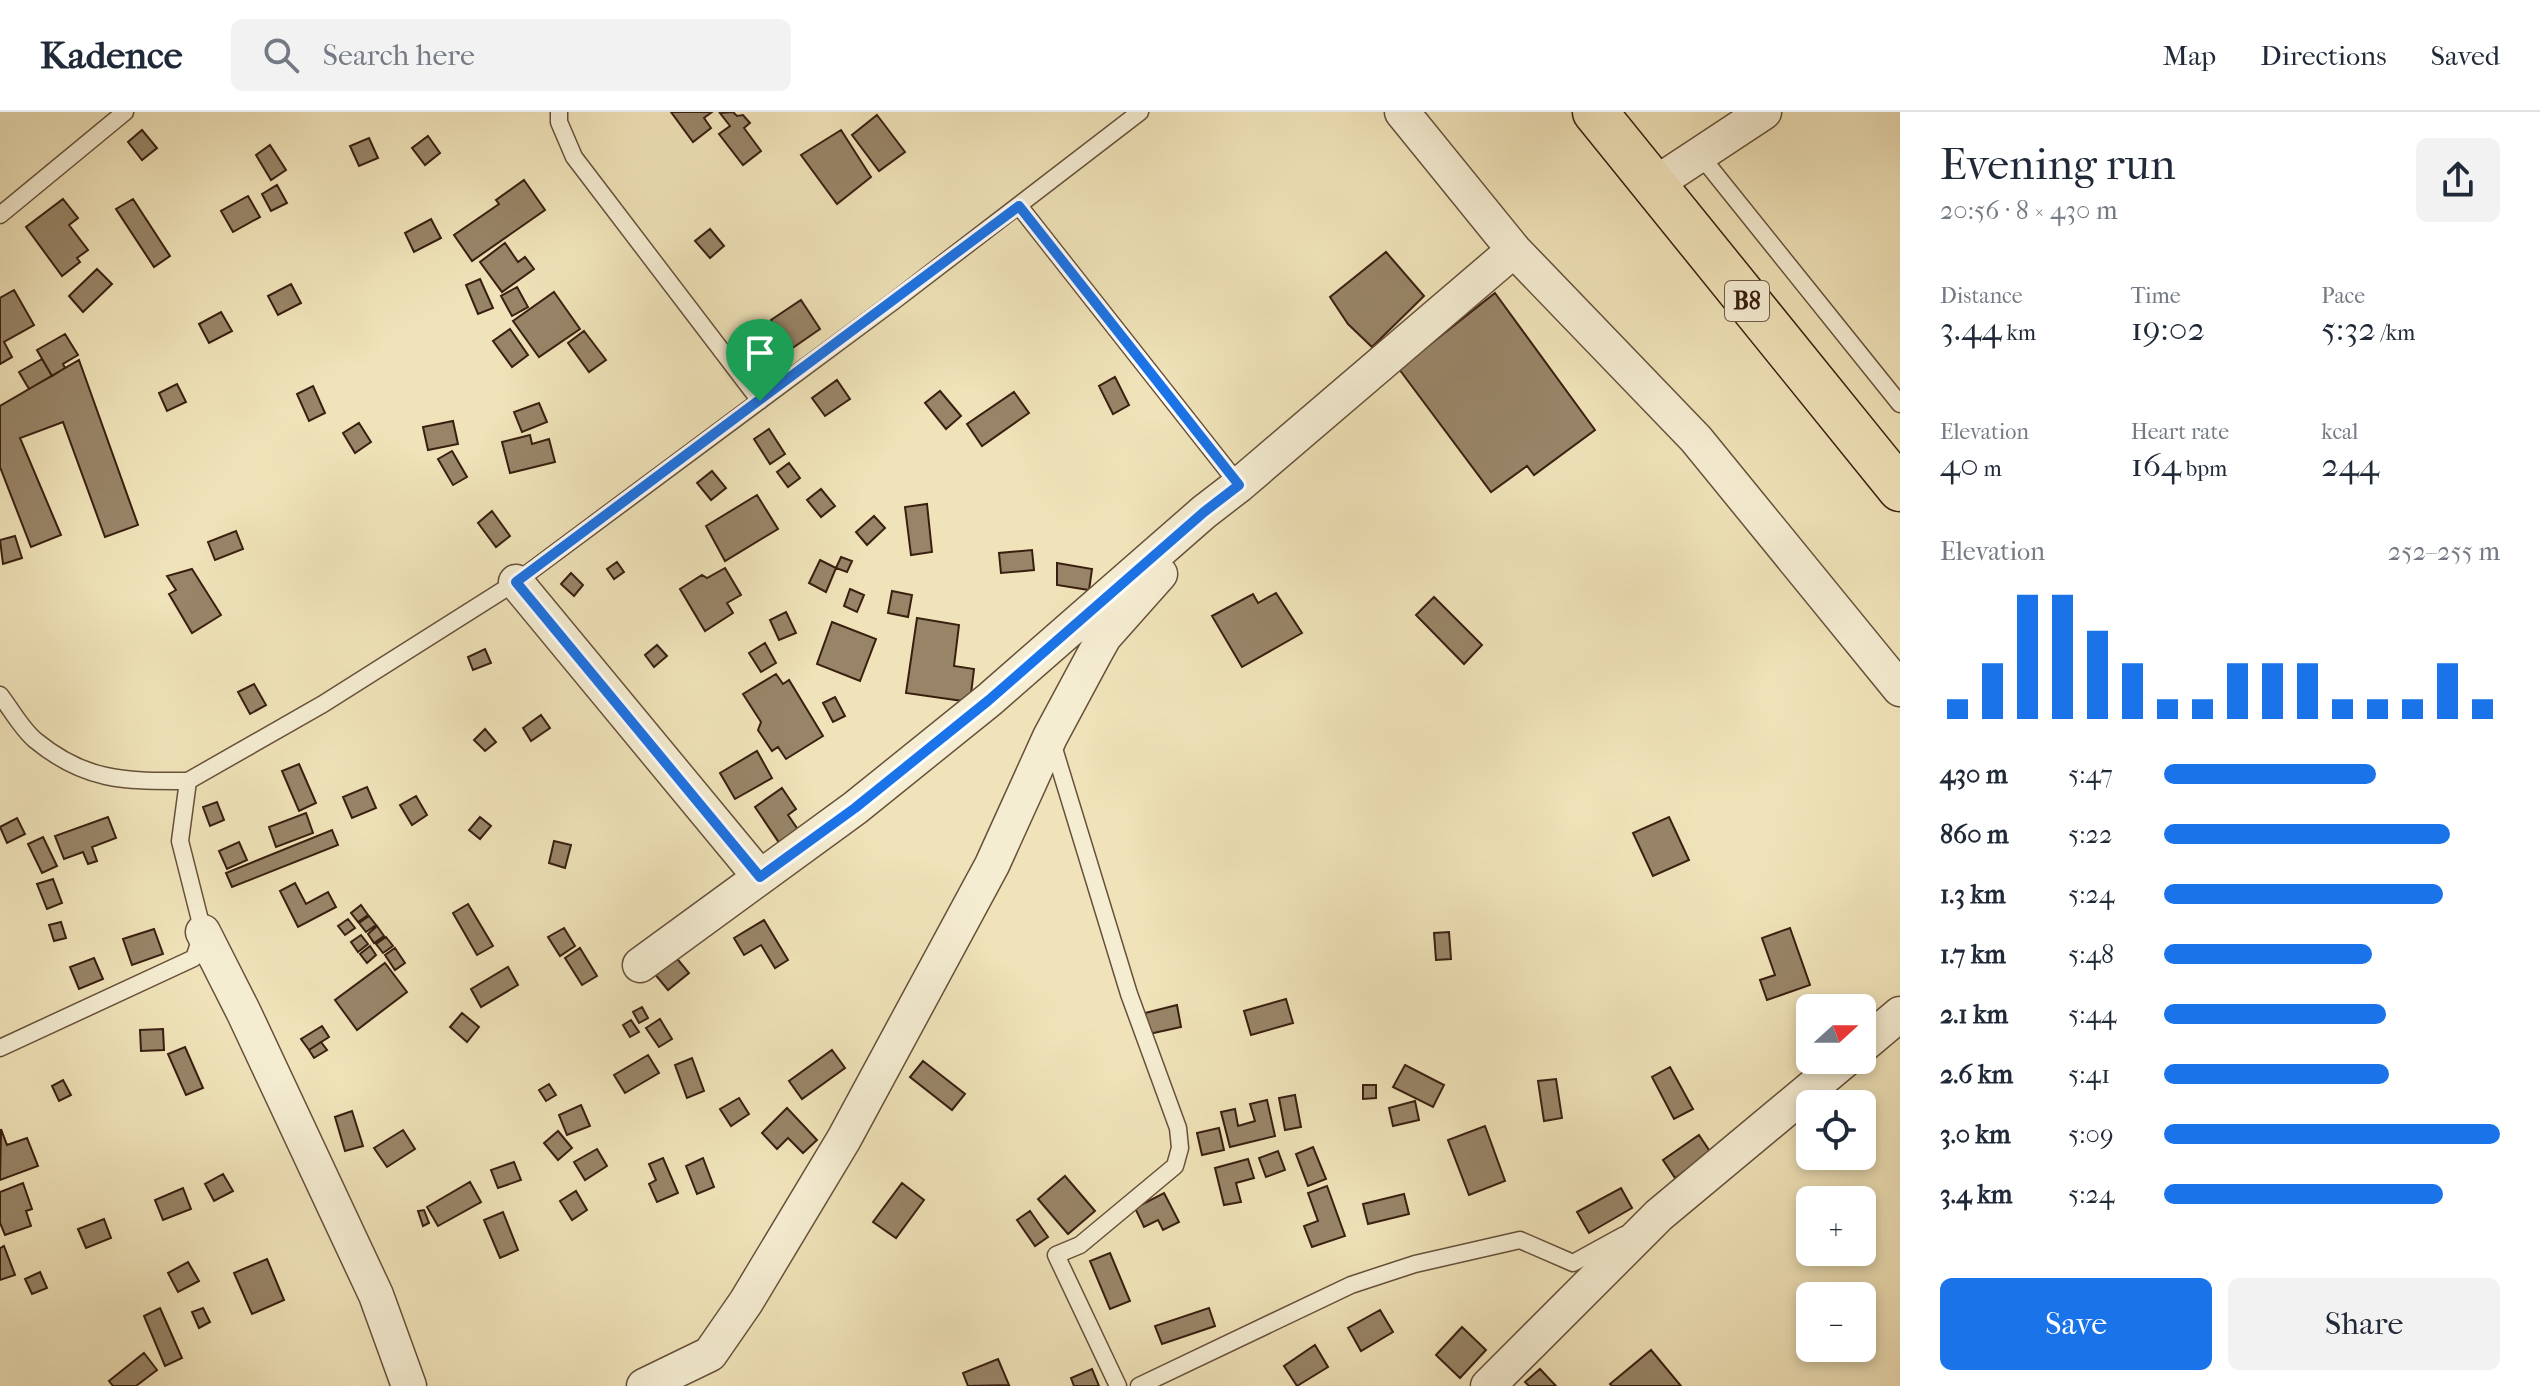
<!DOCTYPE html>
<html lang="en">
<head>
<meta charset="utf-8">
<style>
	:root { --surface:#fff; --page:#f2f2f3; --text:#1f2937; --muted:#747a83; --line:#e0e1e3; --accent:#1a73e8 }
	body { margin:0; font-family:"IM FELL French Canon",serif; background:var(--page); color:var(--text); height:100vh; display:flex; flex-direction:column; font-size:30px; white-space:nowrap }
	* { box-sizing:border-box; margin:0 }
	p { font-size:26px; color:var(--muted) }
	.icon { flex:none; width:44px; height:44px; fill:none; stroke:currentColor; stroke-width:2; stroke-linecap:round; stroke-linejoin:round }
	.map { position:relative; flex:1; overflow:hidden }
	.sheet { display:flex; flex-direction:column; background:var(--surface); width:640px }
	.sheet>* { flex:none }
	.needle { width:52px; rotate:69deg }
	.controls { position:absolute; left:1796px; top:882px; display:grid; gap:16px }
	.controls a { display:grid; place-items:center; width:80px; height:80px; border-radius:12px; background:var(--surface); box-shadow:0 4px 12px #0003; font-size:40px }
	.pin { position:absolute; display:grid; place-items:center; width:68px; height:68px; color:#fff; margin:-82px -34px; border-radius:50% 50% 50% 0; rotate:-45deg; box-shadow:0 0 8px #0007 }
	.pin .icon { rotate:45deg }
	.round { display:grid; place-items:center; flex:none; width:84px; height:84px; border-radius:12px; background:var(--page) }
	.headline { display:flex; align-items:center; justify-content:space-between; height:136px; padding:0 40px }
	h1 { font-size:44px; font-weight:600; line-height:60px }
	.stats { display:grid; grid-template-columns:repeat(3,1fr); gap:12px; height:136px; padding:8px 40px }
	.stats div { display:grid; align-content:center }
	.stats b { font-size:34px; font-weight:600 }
	.stats small { font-size:22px; font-weight:400 }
	.stats p { font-size:22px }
	.chart { height:224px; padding:16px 40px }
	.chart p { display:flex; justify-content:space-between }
	.chart svg { width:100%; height:144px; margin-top:8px; stroke:var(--accent); stroke-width:6 }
	.button { display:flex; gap:16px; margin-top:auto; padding:16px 40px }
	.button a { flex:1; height:92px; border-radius:12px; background:var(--accent); color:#fff; font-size:32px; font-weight:600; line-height:92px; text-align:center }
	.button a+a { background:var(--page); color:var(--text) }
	ul { padding:0 40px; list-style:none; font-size:26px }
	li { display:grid; grid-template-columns:128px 96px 1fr; align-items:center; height:60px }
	li i { height:20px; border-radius:10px; background:var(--accent) }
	header { display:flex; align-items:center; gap:48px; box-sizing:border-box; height:112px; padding:0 40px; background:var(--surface); border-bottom:2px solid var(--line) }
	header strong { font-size:38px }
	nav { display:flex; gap:44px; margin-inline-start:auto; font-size:28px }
	.search { width:560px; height:72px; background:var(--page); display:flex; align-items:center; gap:20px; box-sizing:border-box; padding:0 28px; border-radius:12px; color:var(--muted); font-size:30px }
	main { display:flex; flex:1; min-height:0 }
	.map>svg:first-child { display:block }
</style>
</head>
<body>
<header>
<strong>Kadence</strong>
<div class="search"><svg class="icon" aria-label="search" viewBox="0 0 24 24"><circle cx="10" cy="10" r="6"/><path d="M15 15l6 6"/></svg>Search here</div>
<nav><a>Map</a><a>Directions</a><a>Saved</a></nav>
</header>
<main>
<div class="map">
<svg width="1900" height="1274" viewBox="0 0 1900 1274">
	<rect width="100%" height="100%" fill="#f0e3b9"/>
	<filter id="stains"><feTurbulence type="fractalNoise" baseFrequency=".0025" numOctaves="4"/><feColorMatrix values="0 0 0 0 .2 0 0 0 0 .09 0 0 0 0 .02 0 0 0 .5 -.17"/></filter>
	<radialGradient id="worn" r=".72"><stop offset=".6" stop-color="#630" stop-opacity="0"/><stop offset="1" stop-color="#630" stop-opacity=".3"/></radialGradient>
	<path fill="#988568" stroke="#391f10" stroke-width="2" d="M 671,0 L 712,0 L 704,6 L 711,16 L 693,30 Z
		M 733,0 L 737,4 L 743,3 L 750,11 L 744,16 L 761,39 L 743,53 L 719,22 L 730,14 L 720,1 Z
		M 877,3 L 905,40 L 879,59 L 852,23 Z
		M 142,18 L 157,36 L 142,48 L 128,30 Z
		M 841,18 L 871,65 L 837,92 L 801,43 Z
		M 428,24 L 440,41 L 425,53 L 412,36 Z
		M 369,26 L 378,46 L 359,54 L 350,34 Z
		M 270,33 L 286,58 L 271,68 L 256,43 Z
		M 524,68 L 545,98 L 472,149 L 454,123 L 499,92 L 496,88 Z
		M 277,73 L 287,91 L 271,99 L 262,82 Z
		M 248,84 L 260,105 L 233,120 L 221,99 Z
		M 63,87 L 78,106 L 69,113 L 88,138 L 77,146 L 80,150 L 62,164 L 26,115 Z
		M 133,87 L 170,144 L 154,155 L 116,97 Z
		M 431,107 L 441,126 L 414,140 L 405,121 Z
		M 710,117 L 724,134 L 710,146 L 695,129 Z
		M 505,131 L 518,150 L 525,145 L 534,157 L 502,180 L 480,150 Z
		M 1386,140 L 1424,184 L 1372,235 L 1348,212 L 1330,185 Z
		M 97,157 L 112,172 L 83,200 L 69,184 Z
		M 480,167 L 493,196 L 478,202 L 466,173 Z
		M 291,172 L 301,191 L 278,203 L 268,184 Z
		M 517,175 L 528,195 L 512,204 L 501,184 Z
		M 14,178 L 34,213 L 4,230 L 12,245 L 0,252 L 0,186 Z
		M 554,180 L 580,217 L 539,245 L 513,209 Z
		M 1495,181 L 1595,318 L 1534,363 L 1527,354 L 1491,380 L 1399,257 Z
		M 801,188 L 820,217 L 791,237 L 771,208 Z
		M 221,200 L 232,219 L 209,231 L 199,212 Z
		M 510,217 L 528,243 L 512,255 L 493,229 Z
		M 584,219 L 606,248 L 589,260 L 568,231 Z
		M 65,222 L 78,243 L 63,252 L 65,256 L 52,264 L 37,238 Z
		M 42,247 L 52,264 L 29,277 L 19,260 Z
		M 79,248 L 138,413 L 105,425 L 63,310 L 20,326 L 61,423 L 31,435 L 0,355 L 0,294 Z
		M 1115,265 L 1129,293 L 1113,302 L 1099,274 Z
		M 837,268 L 850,287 L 825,304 L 812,286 Z
		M 177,272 L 186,290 L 167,299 L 159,281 Z
		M 313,274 L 325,301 L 309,309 L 297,282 Z
		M 940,279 L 961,304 L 946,317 L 925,291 Z
		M 1014,280 L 1029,301 L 982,334 L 967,312 Z
		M 539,291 L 547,310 L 522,320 L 514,300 Z
		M 453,309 L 458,332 L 428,338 L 423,315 Z
		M 359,311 L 371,330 L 355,341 L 343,321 Z
		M 769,317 L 785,342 L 770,352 L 754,327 Z
		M 530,323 L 532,332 L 549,327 L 555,350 L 510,361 L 502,330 Z
		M 452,339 L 467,365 L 453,373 L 438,347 Z
		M 789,351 L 800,366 L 788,375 L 777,360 Z
		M 712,359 L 726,376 L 711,388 L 697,371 Z
		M 821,377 L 835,394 L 821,405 L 807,388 Z
		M 757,383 L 778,417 L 725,449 L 706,414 Z
		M 927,392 L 932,440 L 911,443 L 905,395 Z
		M 492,399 L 510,424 L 496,435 L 478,411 Z
		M 874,404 L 885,416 L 867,433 L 856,420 Z
		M 236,419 L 243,437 L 215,448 L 208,430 Z
		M 15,424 L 22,446 L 3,452 L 0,428 Z
		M 1032,438 L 1034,458 L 1001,461 L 999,441 Z
		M 841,445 L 852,449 L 847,460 L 836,456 Z
		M 820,448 L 836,456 L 826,480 L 809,471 Z
		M 617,450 L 624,460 L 614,467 L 607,457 Z
		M 1057,451 L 1092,457 L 1089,478 L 1057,473 Z
		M 725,456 L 741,483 L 727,491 L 733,501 L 705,519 L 680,477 L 702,463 L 707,466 Z
		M 192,457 L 221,503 L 192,521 L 169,482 L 176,478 L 167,464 Z
		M 571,461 L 583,473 L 574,484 L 561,472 Z
		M 850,477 L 864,483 L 857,500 L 844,494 Z
		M 892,479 L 912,483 L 908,505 L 888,501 Z
		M 1276,481 L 1302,521 L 1242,555 L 1212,504 L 1253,482 L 1258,491 Z
		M 1434,485 L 1482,533 L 1464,552 L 1416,503 Z
		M 786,500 L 796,521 L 779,528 L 770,508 Z
		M 917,506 L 959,513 L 954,554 L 974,557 L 970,590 L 906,581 Z
		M 832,510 L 876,527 L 860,569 L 817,552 Z
		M 765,531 L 776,551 L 761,560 L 749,541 Z
		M 657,533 L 667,544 L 654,555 L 645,543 Z
		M 485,537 L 491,551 L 473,558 L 468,545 Z
		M 776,562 L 783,572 L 789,568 L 823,624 L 786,647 L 778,635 L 772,639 L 758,618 L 761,610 L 743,582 Z
		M 254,572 L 266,593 L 250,602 L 238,580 Z
		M 835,585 L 845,604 L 833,610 L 823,591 Z
		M 541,603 L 550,616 L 531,629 L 523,616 Z
		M 485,617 L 496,630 L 485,639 L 474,628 Z
		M 757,639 L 772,666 L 735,687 L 720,661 Z
		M 299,652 L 316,691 L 299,699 L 282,659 Z
		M 367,675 L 376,696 L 352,706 L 343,685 Z
		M 782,676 L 796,697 L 788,703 L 801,722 L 782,735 L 755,695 Z
		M 416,684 L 427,703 L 412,713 L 400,693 Z
		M 217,690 L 224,708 L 210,714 L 203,695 Z
		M 306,701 L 313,721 L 276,735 L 269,715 Z
		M 108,705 L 116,726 L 92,735 L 97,749 L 88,752 L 83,740 L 64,747 L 55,724 Z
		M 480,705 L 491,714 L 480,727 L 469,718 Z
		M 1669,705 L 1689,748 L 1653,764 L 1633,721 Z
		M 17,706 L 25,722 L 7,731 L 0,715 Z
		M 332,718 L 338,733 L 232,775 L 226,761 Z
		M 43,725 L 57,754 L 42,761 L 28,732 Z
		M 554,729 L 571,733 L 565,756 L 549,751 Z
		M 239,730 L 247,748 L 227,757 L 219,739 Z
		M 53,767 L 62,791 L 47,797 L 37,772 Z
		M 295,771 L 306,792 L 328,780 L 336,795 L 298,815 L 280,779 Z
		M 468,792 L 493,834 L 477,843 L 453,801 Z
		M 361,793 L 368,803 L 358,810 L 351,801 Z
		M 369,804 L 376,813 L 366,820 L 359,811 Z
		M 348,807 L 355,816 L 345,823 L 338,814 Z
		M 764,808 L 788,848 L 775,856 L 761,833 L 744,843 L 734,826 Z
		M 61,810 L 66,826 L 54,829 L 49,813 Z
		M 377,814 L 384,824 L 374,831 L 368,822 Z
		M 564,816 L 575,834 L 560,844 L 548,825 Z
		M 1790,816 L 1810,873 L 1767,888 L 1760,868 L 1775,863 L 1762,826 Z
		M 154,817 L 163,842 L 132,853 L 123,827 Z
		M 1449,820 L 1451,847 L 1436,848 L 1434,821 Z
		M 361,823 L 368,832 L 358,840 L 351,830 Z
		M 386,825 L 393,834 L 383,841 L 376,832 Z
		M 370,834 L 376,843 L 367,851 L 360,842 Z
		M 395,836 L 405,851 L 395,858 L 385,843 Z
		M 580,836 L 597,864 L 582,873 L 565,846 Z
		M 674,843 L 689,861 L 668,878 L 654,861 Z
		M 94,846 L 103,867 L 79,877 L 70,855 Z
		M 385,851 L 407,880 L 357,918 L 335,888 Z
		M 508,855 L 518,873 L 481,895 L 471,877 Z
		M 1286,887 L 1293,911 L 1251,923 L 1244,899 Z
		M 1177,893 L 1181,915 L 1149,922 L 1145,901 Z
		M 642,895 L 648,906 L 639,911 L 633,900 Z
		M 462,901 L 479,915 L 467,930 L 450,915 Z
		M 660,907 L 672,927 L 659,935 L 646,916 Z
		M 631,908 L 639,920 L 630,925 L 623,913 Z
		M 322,914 L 329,925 L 309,938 L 301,927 Z
		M 163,917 L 164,938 L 141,939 L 140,918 Z
		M 321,930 L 327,938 L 314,946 L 309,938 Z
		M 185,935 L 203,976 L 186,983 L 168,942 Z
		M 832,938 L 845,956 L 802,987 L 789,969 Z
		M 648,943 L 659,961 L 625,981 L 614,963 Z
		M 692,946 L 704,979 L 687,986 L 675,953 Z
		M 923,949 L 965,982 L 952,998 L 910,965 Z
		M 1405,953 L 1444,973 L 1433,995 L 1393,975 Z
		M 1670,955 L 1693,997 L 1674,1007 L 1652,965 Z
		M 1556,967 L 1562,1006 L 1544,1009 L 1538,969 Z
		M 63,968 L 71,983 L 59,989 L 52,974 Z
		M 549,972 L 556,983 L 546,989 L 539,978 Z
		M 1363,973 L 1376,973 L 1376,986 L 1363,987 Z
		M 1295,983 L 1301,1015 L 1285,1018 L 1279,986 Z
		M 739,986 L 749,1002 L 731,1014 L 720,997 Z
		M 1267,988 L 1275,1024 L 1230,1035 L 1221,1000 L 1235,997 L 1238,1014 L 1255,1009 L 1250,992 Z
		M 1415,989 L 1419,1008 L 1393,1014 L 1389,996 Z
		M 581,993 L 590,1014 L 567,1023 L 559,1003 Z
		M 787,996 L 817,1028 L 803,1041 L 788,1026 L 777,1037 L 762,1021 Z
		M 352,999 L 363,1034 L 345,1039 L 335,1005 Z
		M 1485,1014 L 1505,1069 L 1469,1083 L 1448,1028 Z
		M 1219,1016 L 1224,1038 L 1202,1043 L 1197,1021 Z
		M 1,1017 L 7,1033 L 27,1026 L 38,1054 L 0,1068 Z
		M 403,1018 L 415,1037 L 387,1055 L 374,1036 Z
		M 558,1019 L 572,1036 L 558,1048 L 544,1031 Z
		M 1699,1023 L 1711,1041 L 1675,1066 L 1663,1048 Z
		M 1313,1035 L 1326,1067 L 1308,1074 L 1296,1042 Z
		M 597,1037 L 607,1054 L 585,1068 L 574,1050 Z
		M 1278,1039 L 1285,1058 L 1266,1065 L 1259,1046 Z
		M 663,1046 L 678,1081 L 657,1090 L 649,1072 L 656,1068 L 649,1052 Z
		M 703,1046 L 714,1075 L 697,1082 L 686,1054 Z
		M 1248,1047 L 1254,1066 L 1236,1071 L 1241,1090 L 1224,1093 L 1215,1056 Z
		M 514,1050 L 521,1068 L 498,1076 L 491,1058 Z
		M 223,1062 L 233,1079 L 214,1089 L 205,1072 Z
		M 1065,1064 L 1095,1099 L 1068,1122 L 1038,1087 Z
		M 470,1070 L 481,1090 L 438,1114 L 427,1095 Z
		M 23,1071 L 32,1097 L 26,1099 L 31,1114 L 5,1123 L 0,1111 L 0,1080 Z
		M 902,1071 L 924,1088 L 896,1126 L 873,1110 Z
		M 1327,1074 L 1345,1124 L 1312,1135 L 1304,1114 L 1318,1109 L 1308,1081 Z
		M 183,1076 L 191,1097 L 163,1108 L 155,1088 Z
		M 1621,1076 L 1632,1096 L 1589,1121 L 1577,1100 Z
		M 576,1079 L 587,1098 L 572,1108 L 560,1089 Z
		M 1164,1081 L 1179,1110 L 1163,1118 L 1158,1108 L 1144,1115 L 1135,1096 Z
		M 1404,1082 L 1409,1102 L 1368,1112 L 1363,1092 Z
		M 424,1098 L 429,1111 L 423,1114 L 418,1099 Z
		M 1030,1099 L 1048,1125 L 1035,1134 L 1017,1108 Z
		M 503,1100 L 518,1138 L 500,1146 L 484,1108 Z
		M 104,1107 L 111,1126 L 86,1136 L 78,1117 Z
		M 4,1134 L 15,1163 L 0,1168 L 0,1136 Z
		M 1110,1141 L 1130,1189 L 1110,1197 L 1090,1149 Z
		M 267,1147 L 284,1188 L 252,1202 L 234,1161 Z
		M 188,1150 L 199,1169 L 178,1180 L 168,1161 Z
		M 40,1160 L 47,1176 L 32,1182 L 25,1167 Z
		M 160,1196 L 182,1246 L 165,1254 L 144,1204 Z
		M 203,1196 L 210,1210 L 199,1216 L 192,1200 Z
		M 1209,1196 L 1215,1214 L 1162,1232 L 1155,1214 Z
		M 1380,1198 L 1393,1220 L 1361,1239 L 1348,1216 Z
		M 1462,1215 L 1486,1238 L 1460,1266 L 1436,1243 Z
		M 1315,1233 L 1328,1255 L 1297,1274 L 1284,1254 Z
		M 1651,1238 L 1681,1274 L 1612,1274 L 1610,1272 Z
		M 144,1241 L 157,1258 L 136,1274 L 113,1274 L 109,1269 Z
		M 998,1247 L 1009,1273 L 968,1274 L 963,1261 Z
		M 1092,1257 L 1099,1274 L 1074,1274 L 1071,1266 Z
		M 1540,1257 L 1556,1274 L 1529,1274 L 1525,1270 Z"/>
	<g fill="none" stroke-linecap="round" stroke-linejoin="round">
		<defs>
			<path id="service" d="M 559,0 L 559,10 L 574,45 L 760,289
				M 1700,43 L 1900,292
				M 1019,94 L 1239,373
				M 0,103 L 125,0
				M 0,583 C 11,597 21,616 35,628 C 86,670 125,669 188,669
				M 1052,630 L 1129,882 L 1178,1016 L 1180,1036 L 1175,1054 L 1080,1133 L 1056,1143 L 1118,1274
				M 0,936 L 194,846 L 203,820 L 180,729 L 188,669 L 323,592 L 516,470 L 894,189 L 1140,0
				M 1139,1274 L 1351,1173 L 1415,1152 L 1520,1128 L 1573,1151 L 1624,1123"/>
			<path id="minor" d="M 1402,0 L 1514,138 L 1696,327 L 1900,577
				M 1652,74 L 1764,0
				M 516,470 L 760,765
				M 203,820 L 244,901 L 376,1183 L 409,1274
				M 640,853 L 855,696 L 989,588 L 1204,400 L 1239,373 L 1514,138
				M 1862,934 L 1900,902
				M 644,1274 L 710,1242 L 746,1190 L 844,1027 L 992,753 L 1050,625 L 1094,543 L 1104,525 L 1160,462
				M 1488,1274 L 1659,1103 L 1845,948"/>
			<path id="trunk" d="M 1595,0 L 1900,377"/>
		</defs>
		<use href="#service" stroke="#67503a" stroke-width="19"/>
		<use href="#minor" stroke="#67503a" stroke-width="37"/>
		<use href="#trunk" stroke="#391f10" stroke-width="47"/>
		<use href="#service" stroke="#f5edd2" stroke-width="16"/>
		<use href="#minor" stroke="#f5edd2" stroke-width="34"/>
		<use href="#trunk" stroke="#f0e3b9" stroke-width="44"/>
	</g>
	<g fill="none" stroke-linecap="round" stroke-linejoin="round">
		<defs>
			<path id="route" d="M 1019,94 L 1239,373 L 1204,400 L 989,588 L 855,696 L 760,765 L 516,470 Z"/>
		</defs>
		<use href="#route" stroke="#fff" stroke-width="16"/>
		<use href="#route" stroke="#1a73e8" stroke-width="10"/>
	</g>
	<g text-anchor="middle" stroke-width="8" stroke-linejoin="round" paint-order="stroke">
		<rect fill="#f5edd2" stroke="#715d4a" stroke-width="2" x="1725" y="169" width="44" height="40" rx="6"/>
		<g font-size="24" font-weight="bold" fill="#391f10">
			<text x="1747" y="197">B8</text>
		</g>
	</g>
	<rect width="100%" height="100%" filter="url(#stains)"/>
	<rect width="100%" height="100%" fill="url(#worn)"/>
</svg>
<div class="controls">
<a><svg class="needle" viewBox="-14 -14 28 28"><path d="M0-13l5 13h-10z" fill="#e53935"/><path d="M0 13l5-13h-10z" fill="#747a83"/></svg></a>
<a><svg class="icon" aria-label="locate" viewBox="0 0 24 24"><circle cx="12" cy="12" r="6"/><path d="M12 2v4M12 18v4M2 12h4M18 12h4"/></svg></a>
<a>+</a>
<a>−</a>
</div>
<div class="pin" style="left:760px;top:289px;background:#1e9e55"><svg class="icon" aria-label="arrive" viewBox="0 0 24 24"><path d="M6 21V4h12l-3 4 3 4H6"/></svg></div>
</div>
<section class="sheet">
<div class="headline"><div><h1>Evening run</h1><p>20:56 · 8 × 430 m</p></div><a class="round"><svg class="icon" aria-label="share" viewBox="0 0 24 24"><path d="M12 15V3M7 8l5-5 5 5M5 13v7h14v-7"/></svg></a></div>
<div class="stats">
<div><p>Distance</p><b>3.44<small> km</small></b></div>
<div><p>Time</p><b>19:02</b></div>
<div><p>Pace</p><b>5:32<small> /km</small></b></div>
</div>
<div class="stats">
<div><p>Elevation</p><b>40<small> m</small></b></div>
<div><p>Heart rate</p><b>164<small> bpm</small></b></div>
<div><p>kcal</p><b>244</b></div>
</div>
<div class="chart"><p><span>Elevation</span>252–255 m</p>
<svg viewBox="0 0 160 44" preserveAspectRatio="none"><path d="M5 44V38M15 44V27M25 44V6M35 44V6M45 44V17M55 44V27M65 44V38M75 44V38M85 44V27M95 44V27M105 44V27M115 44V38M125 44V38M135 44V38M145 44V27M155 44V38"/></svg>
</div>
<ul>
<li><b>430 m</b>5:47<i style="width:63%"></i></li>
<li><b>860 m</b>5:22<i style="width:85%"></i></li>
<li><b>1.3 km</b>5:24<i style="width:83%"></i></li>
<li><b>1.7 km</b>5:48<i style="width:62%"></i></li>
<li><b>2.1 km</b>5:44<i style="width:66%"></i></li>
<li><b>2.6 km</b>5:41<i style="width:67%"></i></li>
<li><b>3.0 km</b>5:09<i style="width:100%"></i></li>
<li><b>3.4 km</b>5:24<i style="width:83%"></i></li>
</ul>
<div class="button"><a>Save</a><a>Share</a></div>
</section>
</main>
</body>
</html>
